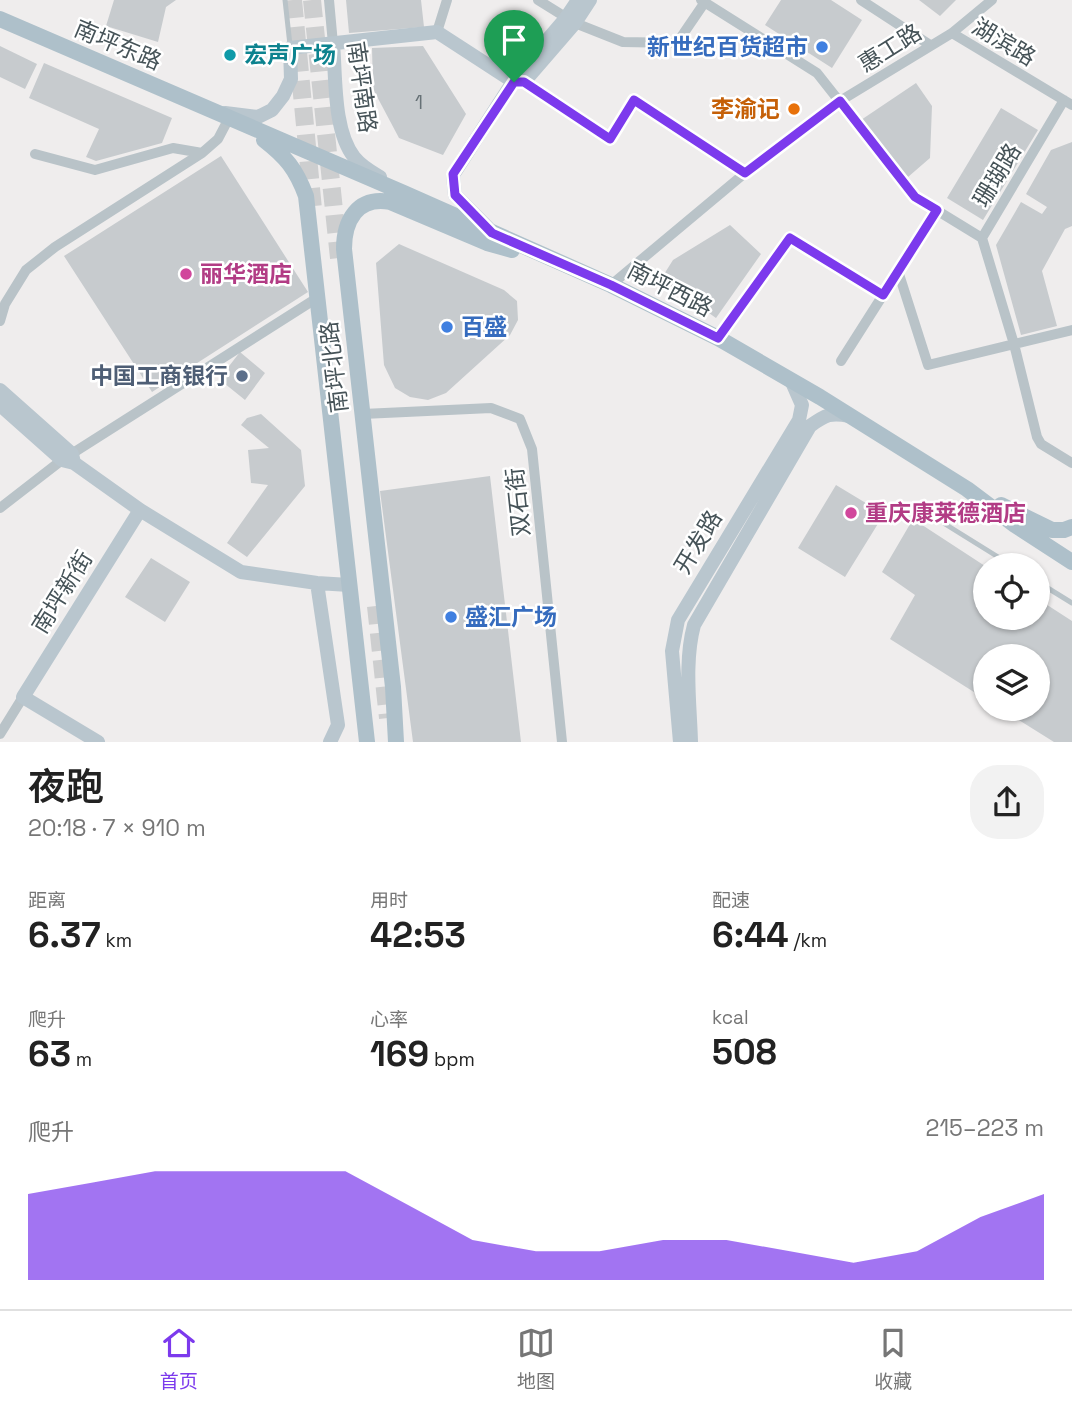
<!DOCTYPE html>
<html lang="zh">
<head>
<meta charset="utf-8">
<style>
	:root { --surface:#fff; --page:#f2f2f2; --text:#222; --muted:#767676; --line:#e0e0e0; --accent:#7c3aed }
	body { margin:0; font-family:"Space Grotesk","Noto Sans SC",sans-serif; background:var(--page); color:var(--text); height:100vh; display:flex; flex-direction:column; font-size:26px; white-space:nowrap }
	* { box-sizing:border-box; margin:0 }
	p { font-size:23px; color:var(--muted) }
	.icon { flex:none; width:38px; height:38px; fill:none; stroke:currentColor; stroke-width:2; stroke-linecap:round; stroke-linejoin:round }
	.map { position:relative; height:742px; overflow:hidden }
	.side { display:flex; flex-direction:column; background:var(--surface); flex:1 }
	.side>* { flex:none }
	.tools { position:absolute; left:973px; top:553px; display:grid; gap:14px }
	.tools a { display:grid; place-items:center; width:77px; height:77px; border-radius:50%; background:var(--surface); box-shadow:0 2px 5px #0004; font-size:35px }
	.pin { position:absolute; display:grid; place-items:center; width:60px; height:60px; color:#fff; margin:-72px -30px; border-radius:50% 50% 50% 0; rotate:-45deg; box-shadow:0 0 7px #0007 }
	.pin .icon { rotate:45deg }
	.round { display:grid; place-items:center; flex:none; width:74px; height:74px; border-radius:28px; background:var(--page) }
	.summary { display:flex; align-items:center; justify-content:space-between; height:119px; padding:0 28px }
	h1 { font-size:38px; font-weight:600; line-height:52px }
	.figures { display:grid; grid-template-columns:repeat(3,1fr); gap:10px; height:119px; padding:7px 28px }
	.figures div { display:grid; align-content:center }
	.figures b { font-size:35px; font-weight:600 }
	.figures small { font-size:19px; font-weight:400 }
	.figures p { font-size:19px }
	.chart { height:196px; padding:14px 28px }
	.chart p { display:flex; justify-content:space-between }
	.chart svg { width:100%; height:126px; margin-top:7px; fill:var(--accent); opacity:.7 }
	.tabs { display:flex; justify-content:space-around; align-items:center; height:98px; border-top:2px solid var(--line); background:var(--surface); font-size:19px; color:var(--muted) }
	.tabs a { display:grid; justify-items:center; gap:4px }
	.tabs .on { color:var(--accent) }
	.map>svg:first-child { display:block }
</style>
</head>
<body>
<div class="map">
<svg width="1072" height="742" viewBox="0 0 1072 742">
	<rect width="100%" height="100%" fill="#efeded"/>
	<path fill="#c7cbce" d="M 114,0 L 176,0 L 166,7 L 158,42 L 106,26 Z
		M 346,0 L 421,0 L 424,27 L 349,33 Z
		M 781,0 L 831,0 L 862,20 L 832,68 L 765,25 Z
		M 919,0 L 956,0 L 940,16 Z
		M 0,46 L 37,64 L 25,89 L 0,77 Z
		M 423,46 L 466,114 L 443,155 L 399,138 L 373,89 L 372,48 Z
		M 44,63 L 172,118 L 162,143 L 96,161 L 86,157 L 99,129 L 29,98 Z
		M 916,83 L 932,106 L 930,158 L 908,177 L 858,122 Z
		M 1001,108 L 1038,130 L 983,220 L 947,198 Z
		M 1072,142 L 1072,226 L 1065,229 L 1042,271 L 1057,326 L 1021,335 L 996,245 L 1021,202 L 1042,214 L 1047,207 L 1026,194 L 1051,150 Z
		M 221,156 L 308,292 L 152,392 L 64,256 Z
		M 730,225 L 761,254 L 716,318 L 661,279 L 673,260 Z
		M 399,244 L 504,290 L 517,301 L 518,320 L 510,335 L 446,393 L 428,400 L 410,397 L 395,388 L 384,365 L 376,263 Z
		M 240,352 L 265,373 L 245,400 L 219,379 Z
		M 261,414 L 301,450 L 305,486 L 247,557 L 227,543 L 268,485 L 251,483 L 248,450 L 269,448 L 241,425 L 247,418 Z
		M 490,476 L 521,742 L 413,742 L 380,491 Z
		M 836,485 L 884,514 L 845,577 L 798,548 Z
		M 913,519 L 985,566 L 985,618 L 1038,618 L 1038,599 L 1072,621 L 1072,742 L 1054,742 L 1001,709 L 1038,709 L 1038,656 L 985,656 L 985,699 L 890,639 L 915,595 L 882,572 Z
		M 151,558 L 190,582 L 165,622 L 125,597 Z"/>
	<g fill="none" stroke-linecap="round" stroke-linejoin="round">
		<path stroke="#cdcecf" stroke-width="18" stroke-dasharray="18 9" stroke-linecap="butt" d="M 293,0 L 313,209
			M 312,0 L 339,258
			M 376,606 L 388,718"/>
		<path stroke="#b9c3c8" stroke-width="5" d="M 285,0 L 290,45
			M 945,524 L 1011,565
			M 1038,582 L 1072,603"/>
		<path stroke="#b9c3c8" stroke-width="10" d="M 329,0 L 333,44
			M 538,0 L 575,23 L 623,42 L 677,43 L 705,2
			M 701,0 L 817,73 L 915,197 L 982,238 L 1064,100
			M 861,0 L 930,45
			M 437,32 L 447,0
			M 952,33 L 1072,105
			M 522,79 L 524,82 L 609,139 L 634,100 L 745,173
			M 35,154 L 95,170 L 173,148 L 202,153
			M 982,238 L 1014,344 L 1037,437 L 1041,444 L 1072,463
			M 898,271 L 928,365 L 1072,330
			M 611,285 L 745,173 L 840,101 L 952,33 L 992,0
			M 0,321 L 5,304 L 26,270 L 55,247 L 202,153 L 218,139 L 229,118
			M 718,338 L 790,238 L 883,295
			M 841,361 L 937,210
			M 363,414 L 491,408 L 520,419 L 532,449 L 562,742
			M 0,508 L 62,460 L 317,298
			M 0,734 L 23,697"/>
		<path stroke="#b9c6ce" stroke-width="14" d="M 333,44 C 336,77 333,130 354,157 C 361,166 370,171 380,177
			M 225,113 L 258,117 L 272,110 L 283,96 L 291,79 L 290,48 L 437,32 L 514,82 L 524,82 L 575,23 L 590,0
			M 488,228 L 455,195 L 453,175 L 518,74 L 566,18 L 578,0
			M 0,390 L 72,454 L 74,463
			M 0,405 L 62,460 L 74,463 L 140,510
			M 317,583 L 338,725 L 330,742
			M 98,742 L 23,697 L 140,510 L 241,572 L 317,583 L 349,585
			M 680,742 L 672,651 L 678,620 L 799,420 L 802,405 L 791,380
			M 691,742 C 690,704 684,662 694,625 L 810,426 C 825,415 831,412 849,416"/>
		<path stroke="#aec0ca" stroke-width="16" d="M 0,19 L 404,193 L 611,285 L 718,338 L 820,397 L 967,489 L 1015,525 L 1072,562
			M 264,140 C 286,157 296,169 306,196 L 367,742
			M 1001,505 L 1052,530 L 1064,530 L 1072,527
			M 396,742 L 393,687 L 344,249 C 344,221 357,196 390,202 L 487,243 L 512,250"/>
	</g>
	<g fill="none" stroke-linecap="round" stroke-linejoin="round">
		<defs>
			<path id="route" d="M 514,82 L 524,82 L 610,139 L 634,100 L 745,173 L 840,101 L 915,197 L 937,210 L 883,295 L 790,238 L 718,338 L 611,285 L 492,233 L 455,195 L 453,174 Z"/>
		</defs>
		<use href="#route" stroke="#fff" stroke-width="14"/>
		<use href="#route" stroke="#7c3aed" stroke-width="9"/>
	</g>
	<g fill="#3f7fe0" stroke="#fff" stroke-width="2.5">
		<circle cx="822" cy="47" r="7"/>
		<circle cx="447" cy="327" r="7"/>
		<circle cx="451" cy="617" r="7"/>
	</g>
	<circle fill="#0f9aa8" stroke="#fff" stroke-width="2.5" cx="230" cy="55" r="7"/>
	<circle fill="#e8710a" stroke="#fff" stroke-width="2.5" cx="794" cy="109" r="7"/>
	<g fill="#d1479c" stroke="#fff" stroke-width="2.5">
		<circle cx="186" cy="274" r="7"/>
		<circle cx="851" cy="513" r="7"/>
	</g>
	<circle fill="#5c6f8a" stroke="#fff" stroke-width="2.5" cx="242" cy="376" r="7"/>
	<g text-anchor="middle" stroke-width="5" stroke-linejoin="round" paint-order="stroke">
		<g font-size="19" fill="#667176">
			<text x="419" y="109">1</text>
		</g>
		<g font-size="23" fill="#465358" stroke="#fff">
			<text transform="translate(1004 42) rotate(31)" y="8">湖滨路</text>
			<text transform="translate(118 45) rotate(23)" y="8">南坪东路</text>
			<text transform="translate(890 48) rotate(-32)" y="8">惠工路</text>
			<text transform="translate(362 87) rotate(82)" y="8">南坪南路</text>
			<text transform="translate(997 175) rotate(-59)" y="8">珊瑚路</text>
			<text transform="translate(670 289) rotate(27)" y="8">南坪西路</text>
			<text transform="translate(334 367) rotate(-97)" y="8">南坪北路</text>
			<text transform="translate(518 502) rotate(-96)" y="8">双石街</text>
			<text transform="translate(698 542) rotate(-59)" y="8">开发路</text>
			<text transform="translate(62 592) rotate(-58)" y="8">南坪新街</text>
		</g>
		<g font-size="23" font-weight="bold" fill="#366cbe" stroke="#fff" text-anchor="start">
			<text x="808" y="55" text-anchor="end">新世纪百货超市</text>
			<text x="461" y="335">百盛</text>
			<text x="465" y="625">盛汇广场</text>
		</g>
		<g font-size="23" font-weight="bold" fill="#0d838f" stroke="#fff" text-anchor="start">
			<text x="244" y="63">宏声广场</text>
		</g>
		<g font-size="23" font-weight="bold" fill="#c56008" stroke="#fff" text-anchor="end">
			<text x="780" y="117">李渝记</text>
		</g>
		<g font-size="23" font-weight="bold" fill="#b23c85" stroke="#fff" text-anchor="start">
			<text x="200" y="282">丽华酒店</text>
			<text x="865" y="521">重庆康莱德酒店</text>
		</g>
		<g font-size="23" font-weight="bold" fill="#4e5e75" stroke="#fff" text-anchor="end">
			<text x="228" y="384">中国工商银行</text>
		</g>
	</g>
</svg>
<div class="tools">
<a><svg class="icon" aria-label="locate" viewBox="0 0 24 24"><circle cx="12" cy="12" r="6"/><path d="M12 2v4M12 18v4M2 12h4M18 12h4"/></svg></a>
<a><svg class="icon" aria-label="layers" viewBox="0 0 24 24"><path d="M12 4l9 5-9 5-9-5zM3 14l9 5 9-5"/></svg></a>
</div>
<div class="pin" style="left:514px;top:82px;background:#1e9e55"><svg class="icon" aria-label="arrive" viewBox="0 0 24 24"><path d="M6 21V4h12l-3 4 3 4H6"/></svg></div>
</div>
<section class="side">
<div class="summary"><div><h1>夜跑</h1><p>20:18 · 7 × 910 m</p></div><a class="round"><svg class="icon" aria-label="share" viewBox="0 0 24 24"><path d="M12 15V3M7 8l5-5 5 5M5 13v7h14v-7"/></svg></a></div>
<div class="figures">
<div><p>距离</p><b>6.37<small> km</small></b></div>
<div><p>用时</p><b>42:53</b></div>
<div><p>配速</p><b>6:44<small> /km</small></b></div>
</div>
<div class="figures">
<div><p>爬升</p><b>63<small> m</small></b></div>
<div><p>心率</p><b>169<small> bpm</small></b></div>
<div><p>kcal</p><b>508</b></div>
</div>
<div class="chart"><p><span>爬升</span>215–223 m</p>
<svg viewBox="0 0 160 44" preserveAspectRatio="none"><path d="M0 44V14L10 10L20 6L30 6L40 6L50 6L60 18L70 30L80 34L90 34L100 30L110 30L120 34L130 38L140 34L150 22L160 14V44z"/></svg>
</div>
</section>
<nav class="tabs">
<a class="on"><svg class="icon" aria-label="home" viewBox="0 0 24 24"><path d="M3 11l9-7 9 7M6 9v11h12V9"/></svg>首页</a>
<a><svg class="icon" aria-label="map" viewBox="0 0 24 24"><path d="M3 6l6-2 6 2 6-2v14l-6 2-6-2-6 2zM9 4v14M15 6v14"/></svg>地图</a>
<a><svg class="icon" aria-label="saved" viewBox="0 0 24 24"><path d="M7 4h10v16l-5-4-5 4z"/></svg>收藏</a>
</nav>
</body>
</html>
